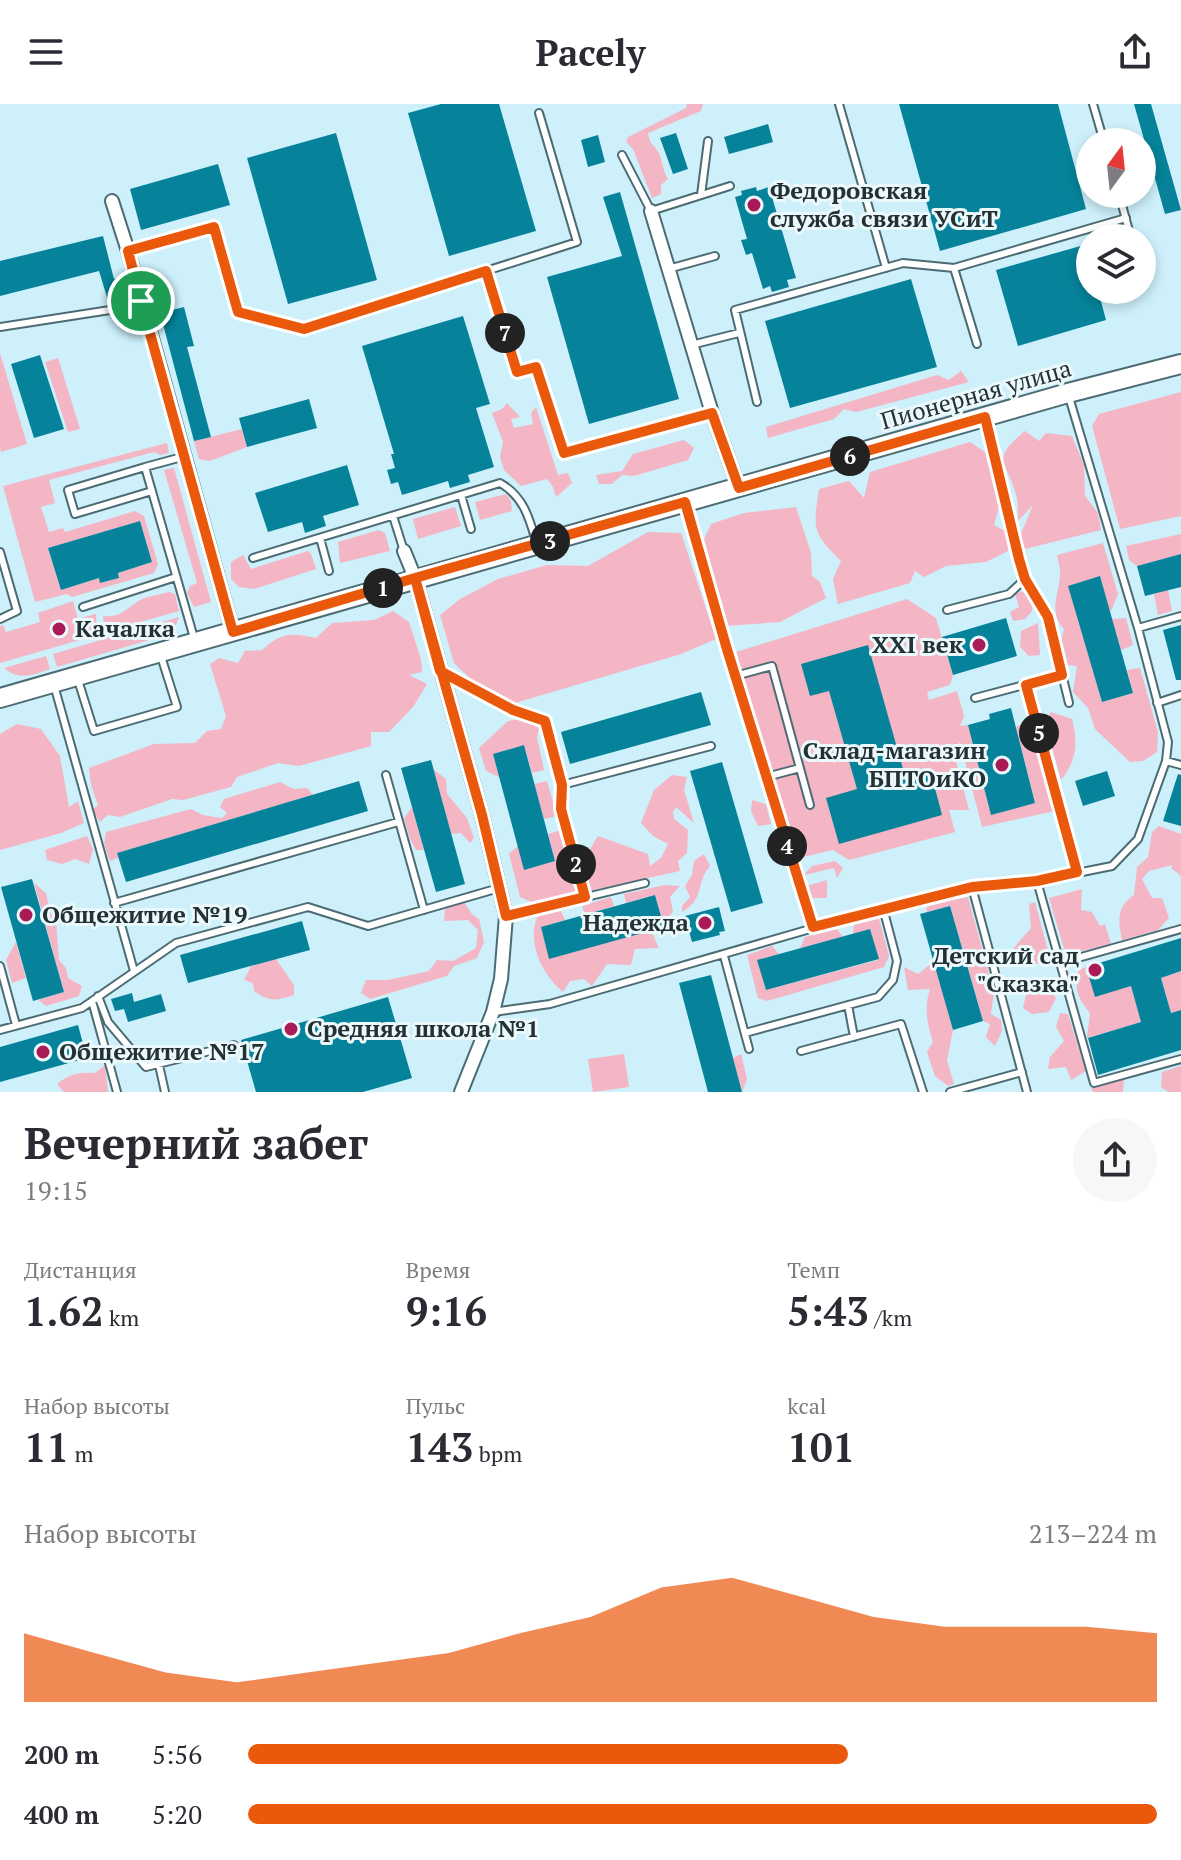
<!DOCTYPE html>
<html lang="ru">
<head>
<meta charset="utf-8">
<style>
	:root { --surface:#fff; --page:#f7f7f7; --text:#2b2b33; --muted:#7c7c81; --accent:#ea580c }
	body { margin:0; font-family:"PT Serif",serif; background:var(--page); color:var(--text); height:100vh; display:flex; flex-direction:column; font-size:30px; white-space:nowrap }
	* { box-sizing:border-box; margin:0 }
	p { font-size:26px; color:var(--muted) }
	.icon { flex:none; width:44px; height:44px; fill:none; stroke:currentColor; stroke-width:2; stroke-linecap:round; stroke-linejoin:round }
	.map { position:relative; height:988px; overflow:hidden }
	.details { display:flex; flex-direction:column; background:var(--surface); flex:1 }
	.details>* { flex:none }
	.needle { width:52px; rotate:15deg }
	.controls { position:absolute; left:1076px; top:24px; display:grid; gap:16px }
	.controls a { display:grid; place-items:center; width:80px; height:80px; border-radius:50%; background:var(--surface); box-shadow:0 4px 12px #0003; font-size:40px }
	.pin { position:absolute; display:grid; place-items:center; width:68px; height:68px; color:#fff; margin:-34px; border:4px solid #fff; border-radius:50%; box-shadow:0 2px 8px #0007 }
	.km { position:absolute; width:40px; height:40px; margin:-20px; border-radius:50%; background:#222; color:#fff; font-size:22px; line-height:40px; text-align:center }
	.round { display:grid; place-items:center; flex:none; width:84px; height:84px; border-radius:42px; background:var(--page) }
	.summary { display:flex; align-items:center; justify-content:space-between; height:136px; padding:0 24px }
	h1 { font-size:44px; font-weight:600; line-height:60px }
	.figures { display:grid; grid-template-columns:repeat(3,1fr); gap:12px; height:136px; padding:8px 24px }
	.figures div { display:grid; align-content:center }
	.figures b { font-size:40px; font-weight:600 }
	.figures small { font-size:22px; font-weight:400 }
	.figures p { font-size:22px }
	.chart { height:224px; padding:16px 24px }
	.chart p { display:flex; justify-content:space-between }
	.chart svg { width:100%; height:144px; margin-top:8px; fill:var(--accent); opacity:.7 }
	ul { padding:0 24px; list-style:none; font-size:26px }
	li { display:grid; grid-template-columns:128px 96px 1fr; align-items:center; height:60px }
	li i { height:20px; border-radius:10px; background:var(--accent) }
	header { display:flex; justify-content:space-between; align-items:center; height:104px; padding:0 24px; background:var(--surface); font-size:36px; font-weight:600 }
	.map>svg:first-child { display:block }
</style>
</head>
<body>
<header><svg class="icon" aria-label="menu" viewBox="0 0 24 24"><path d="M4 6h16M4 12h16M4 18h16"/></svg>Pacely<svg class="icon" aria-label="share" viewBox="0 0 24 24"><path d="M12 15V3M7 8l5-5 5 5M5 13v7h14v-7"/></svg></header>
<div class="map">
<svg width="1181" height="988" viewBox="0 0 1181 988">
	<rect width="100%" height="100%" fill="#cdf0fa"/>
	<path fill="#f4b5c5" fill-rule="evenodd" d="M 687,0 L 703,0 L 701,7 L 648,29 C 649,40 653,39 658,48 C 663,56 662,66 668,75 L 661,81 L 661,90 L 652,94 L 633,45 L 626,38 L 628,33 L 686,4 Z
		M 0,249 L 27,340 L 1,348 L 0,343 Z
		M 58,254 L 80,325 L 68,328 L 45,258 Z
		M 961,267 L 969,278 L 856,308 L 844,305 L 834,315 L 768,334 L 766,323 L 937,271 L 949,276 Z
		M 1181,288 L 1181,412 L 1120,425 L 1092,322 L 1099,310 Z
		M 507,299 L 520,313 L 511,315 L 514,324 L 533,320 L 531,309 L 536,303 L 558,371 L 568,369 L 572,379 L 556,393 L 553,383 L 547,375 L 521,382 L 504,366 L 500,353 L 503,338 L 492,309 L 502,305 Z
		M 242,325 L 247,343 L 210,357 L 199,355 L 194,337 Z
		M 1025,327 L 1039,337 L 1046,329 L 1072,332 L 1084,361 L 1085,392 L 1098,409 L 1101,426 L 1025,445 L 1020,432 L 1033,401 L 1018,417 C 1018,409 1018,398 1016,390 C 1006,356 990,356 1025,327 Z
		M 684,336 L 694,344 L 688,356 L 634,372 L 622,371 L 612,380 L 599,380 L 596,371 L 622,367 L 633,350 Z
		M 970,338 L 985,348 L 999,403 L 994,421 L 1007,428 L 1008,447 L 986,458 L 946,462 L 924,473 L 915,467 L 910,479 L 838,500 L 833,475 L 841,457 C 812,428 813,425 819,385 L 849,377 L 864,394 L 870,368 Z
		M 167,339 L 169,349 L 160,351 L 154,348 L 49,376 L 55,399 L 41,403 L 49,428 L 63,424 L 65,428 L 135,407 L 144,412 L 158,460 L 154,469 L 72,493 L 67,490 L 35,498 L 3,382 ZM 140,417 L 152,458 L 118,469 L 119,474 L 101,479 L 99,474 L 61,486 L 48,444 Z
		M 174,364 L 211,498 L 194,503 L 187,489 L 190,482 L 197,479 L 164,366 Z
		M 506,390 L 511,397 L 512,407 L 480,416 L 475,398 Z
		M 455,403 L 461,422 L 418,435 L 413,415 Z
		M 796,403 L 811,449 L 812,472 L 820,478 L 826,494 L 780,518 L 726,522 L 704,435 L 711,420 L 744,409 Z
		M 379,426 L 385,429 L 390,447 L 340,459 L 338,438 Z
		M 648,428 L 681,429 L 716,535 L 681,550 L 515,599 L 476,580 L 454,559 L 440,511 L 460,495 L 498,475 L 547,461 L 588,462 Z
		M 1181,430 L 1181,450 L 1137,462 L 1129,456 L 1126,442 Z
		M 1103,439 L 1118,490 L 1110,509 L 1100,473 L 1069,482 L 1102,598 L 1133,589 L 1127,566 L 1140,564 L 1158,628 L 1157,648 L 1143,657 L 1130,658 L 1095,625 L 1088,604 L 1073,588 L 1077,562 L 1065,561 L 1061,538 L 1064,525 C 1048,507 1059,491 1060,472 C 1061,465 1058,457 1057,451 Z
		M 308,447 L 311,450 L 316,465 L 254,485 L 239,483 L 231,475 L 231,458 L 243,451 L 251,465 Z
		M 1026,486 L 1033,495 L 1032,507 L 1025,515 L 1013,517 L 1010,508 L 1019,503 L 1015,490 Z
		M 1168,486 L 1172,507 L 1158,511 L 1154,490 Z
		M 169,488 L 175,490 L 179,507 L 105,528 L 103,512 C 119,514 125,506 137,498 C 145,492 159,491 169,488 Z
		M 907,495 L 936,514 L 953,571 L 950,581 L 927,588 L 929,596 L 957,587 L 964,612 L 960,622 L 968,621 L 991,710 L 1035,699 L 1016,623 L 1031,616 L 1055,707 L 982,723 L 960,638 L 953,646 L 969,706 L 949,706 L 955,728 L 849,756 L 833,746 L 799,754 L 736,548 Z
		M 73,497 L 78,515 L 96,510 L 97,531 L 0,559 L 0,522 L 3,521 L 6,528 L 40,518 L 38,509 Z
		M 393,507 L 409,518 L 421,555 L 422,568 L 409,571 L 427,580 L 413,603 L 389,628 L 371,628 L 371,642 L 299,662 L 278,659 L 237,673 L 231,683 L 183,696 L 172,695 L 120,713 L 108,711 L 100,718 L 92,706 L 98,701 L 91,681 L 89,664 L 154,640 L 195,639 L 207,627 L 221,625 L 226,612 L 210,560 L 219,554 L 238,559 L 245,547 L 262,546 C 279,529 293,528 316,534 L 332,519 L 374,516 Z
		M 179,513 L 173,529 L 57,563 L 53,550 Z
		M 1126,514 L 1133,541 L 1121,546 L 1112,515 Z
		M 1038,519 L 1040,551 L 1029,552 L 1020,543 L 1021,527 Z
		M 46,552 L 50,565 C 33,571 19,577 4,564 Z
		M 1051,608 L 1072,615 C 1078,639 1077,656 1061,676 L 1045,618 Z
		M 527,614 L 539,625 L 537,633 L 544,666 L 532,669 L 524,641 L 493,650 L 499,673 L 486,667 L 479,644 L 508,617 Z
		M 17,620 L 41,625 L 60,652 L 69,703 L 78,697 L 84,719 L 61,729 L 0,746 L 0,630 Z
		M 433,665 L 446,675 L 447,690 L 467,714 L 474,734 L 470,739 L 461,729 L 451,730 Z
		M 672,671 L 687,673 L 684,686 L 694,719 L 676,703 L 673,708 L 674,715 L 688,726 L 687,749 L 678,757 L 680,767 L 589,787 C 582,765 585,751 598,732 L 648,750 L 650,762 L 661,754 L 668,740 L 653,732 L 641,719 L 654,686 Z
		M 547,677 L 557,712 L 544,715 L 534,680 Z
		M 280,678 L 294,685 L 307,684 L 313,691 L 117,749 L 118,754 L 110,757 L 104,740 L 106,728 L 191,705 L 203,711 L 222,714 L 227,709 L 220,703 L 224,695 Z
		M 752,696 L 766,700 L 771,720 L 758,722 L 751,707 Z
		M 412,703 L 424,746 L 416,746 L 410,735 L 404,714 Z
		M 1159,722 L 1181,730 L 1181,772 L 1171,764 L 1173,761 L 1149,767 L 1142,775 L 1152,794 L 1162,794 L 1169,814 L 1158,826 L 1122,836 C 1118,817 1116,803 1134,791 L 1137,763 L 1148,753 L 1152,728 Z
		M 561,726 L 579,788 L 533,799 L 520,793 L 509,750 L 518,742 L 525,765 L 555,757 L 548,730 Z
		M 87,732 L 93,745 L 89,760 L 75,755 L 62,760 L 47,756 L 45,746 Z
		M 704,750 L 710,762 C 695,779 706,794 682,808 L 682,802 L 690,793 L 685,782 L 692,771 L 694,757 Z
		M 835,757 L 843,764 L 837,774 L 834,764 L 804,771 L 812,762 Z
		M 827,776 L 827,794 L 809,794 L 807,782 Z
		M 34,779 L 46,789 L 50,808 L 56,817 L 59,856 L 66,864 L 68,874 L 82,882 L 79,892 L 46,902 L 38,896 L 64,888 Z
		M 665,781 L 680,782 L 670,793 L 673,808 L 663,819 L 655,791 L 626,799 L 624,790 Z
		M 1082,785 L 1081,806 L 1092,808 L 1100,822 L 1105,820 L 1111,840 L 1066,851 L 1049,794 Z
		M 611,793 L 614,802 L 585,811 L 582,802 Z
		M 968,793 L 994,888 L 991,910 L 1001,916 L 1002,927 L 995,942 L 986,933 L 990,920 L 983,917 L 950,802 L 927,808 L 926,801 Z
		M 464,798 L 472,810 L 479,815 L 484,838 L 477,854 L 454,862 L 447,872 L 370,895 L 361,889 L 366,876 L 388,876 L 429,867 L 437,856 L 453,857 L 476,844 L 478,826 L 468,816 L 444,817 L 445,805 Z
		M 1035,798 L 1051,858 L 1017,862 L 1012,846 L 1031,824 L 1029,800 Z
		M 560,805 L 565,816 L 541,823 L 550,854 L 647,827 L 653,831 L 659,844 L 635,845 L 631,861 L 607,860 L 592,882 L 584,875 L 570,877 L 563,888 C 542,870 527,840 537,813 Z
		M 878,811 L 889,852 L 884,863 L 767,897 L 758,894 L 747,851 L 772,842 L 779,850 L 758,856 L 766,886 L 878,856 L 870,825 L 853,830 L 854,819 Z
		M 837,825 L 843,833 L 800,844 L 805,833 Z
		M 16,838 L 26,874 L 12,879 L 6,856 Z
		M 276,855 L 294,881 L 294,891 C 277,897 269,898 254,887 L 253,879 L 244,876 L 251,862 Z
		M 934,857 L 953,926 L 947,956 L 954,980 L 948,982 L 935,972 L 927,948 L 933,938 C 927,920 924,903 930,885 L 908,886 L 904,863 L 918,870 Z
		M 1086,863 L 1096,892 L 1131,882 L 1141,918 L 1087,934 L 1090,909 C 1078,894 1073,885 1079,866 Z
		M 1181,867 L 1181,906 L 1171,909 L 1161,874 Z
		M 1046,882 L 1056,894 L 1049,908 L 1032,910 L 1023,904 L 1026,891 L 1037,883 Z
		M 1060,909 L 1068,910 L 1086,967 L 1071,976 L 1066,963 L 1048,965 L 1050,953 L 1064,937 L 1056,923 Z
		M 624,950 L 629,983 L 593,988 L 588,955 Z
		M 741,950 L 747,975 L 742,988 L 733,954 Z
		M 105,961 L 108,988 L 64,988 L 57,980 C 69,970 79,968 95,969 Z
		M 1181,962 L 1181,988 L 1168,988 L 1161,983 L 1162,968 Z
		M 1124,975 L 1123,988 L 1093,988 L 1091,984 Z"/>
	<path fill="#06839a" d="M 441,0 L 499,0 L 536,127 L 449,152 L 408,9 Z
		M 899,0 L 1058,0 L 1086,105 L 940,147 Z
		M 1134,0 L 1151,0 L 1181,106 L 1165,110 Z
		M 768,20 L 773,38 L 729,50 L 724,33 Z
		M 336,29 L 377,176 L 288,200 L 247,54 Z
		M 676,29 L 688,65 L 673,70 L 660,34 Z
		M 598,31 L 605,58 L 588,63 L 581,36 Z
		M 218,60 L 230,101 L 141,126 L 130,85 Z
		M 756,83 L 757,87 L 769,83 L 796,174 L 787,176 L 789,183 L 772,188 L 770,182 L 763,185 L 752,149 L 746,151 L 741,136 L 747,135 L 735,93 L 742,91 L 741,87 Z
		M 620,88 L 679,295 L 589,320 L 547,173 L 622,152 L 603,93 Z
		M 103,132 L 114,175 L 121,173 L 125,187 L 118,189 L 120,197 L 109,200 L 99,167 L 0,192 L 0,157 Z
		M 1084,141 L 1090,160 L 1090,186 L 1098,186 L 1106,216 L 1018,242 L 996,166 Z
		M 911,175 L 937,263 L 790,304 L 765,217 Z
		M 184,203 L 194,242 L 187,243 L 211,333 L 194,337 L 160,209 Z
		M 463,212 L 490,300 L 476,304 L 494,363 L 468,371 L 470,378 L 450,384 L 448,377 L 402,391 L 398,378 L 391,380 L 387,366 L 395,364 L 391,350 L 394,350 L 362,242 Z
		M 40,251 L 64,325 L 34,334 L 11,260 Z
		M 309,295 L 317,324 L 247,343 L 239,314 Z
		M 347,361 L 359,401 L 323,412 L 326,422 L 305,429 L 302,418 L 268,428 L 255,389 Z
		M 140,417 L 152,458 L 118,469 L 119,474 L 100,479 L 99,474 L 61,486 L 48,444 Z
		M 1181,450 L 1181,483 L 1145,492 L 1137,462 Z
		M 1100,472 L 1133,589 L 1102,598 L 1068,482 Z
		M 1006,514 L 1017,552 L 953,571 L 942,533 Z
		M 1181,521 L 1181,576 L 1176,576 L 1163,526 Z
		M 868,541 L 905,672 L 930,665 L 942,711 L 839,740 L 826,694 L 857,685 L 829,587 L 810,592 L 801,560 Z
		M 701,588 L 711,621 L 570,660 L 561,628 Z
		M 1011,604 L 1035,699 L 991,711 L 968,621 L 990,615 L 989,610 Z
		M 524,641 L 555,757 L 524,766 L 493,650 Z
		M 431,656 L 465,780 L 436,788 L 401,664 Z
		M 722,658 L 763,799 L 731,808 L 690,667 Z
		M 1107,667 L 1115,692 L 1083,702 L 1075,677 Z
		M 1178,670 L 1181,671 L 1181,722 L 1163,717 Z
		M 359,677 L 368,707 L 126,778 L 117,749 Z
		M 32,775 L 64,888 L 33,897 L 1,783 Z
		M 655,791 L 664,823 L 549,855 L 541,823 Z
		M 950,802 L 983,917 L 953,926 L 920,810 Z
		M 719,803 L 725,827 L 719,828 L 720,831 L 692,838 L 685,812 Z
		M 302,817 L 310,846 L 188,879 L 180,851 Z
		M 870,825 L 879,855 L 766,886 L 757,856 Z
		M 1181,834 L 1181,867 L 1161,874 L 1171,909 L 1181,906 L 1181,946 L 1098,971 L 1088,934 L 1141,918 L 1131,882 L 1095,893 L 1086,863 Z
		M 711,871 L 733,954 L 742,988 L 708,988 L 679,879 Z
		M 132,889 L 134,898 L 161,890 L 166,907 L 128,918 L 124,905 L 115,907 L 111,895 Z
		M 388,893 L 412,974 L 363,988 L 256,988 L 241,936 Z
		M 78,921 L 87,954 L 0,978 L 0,943 Z"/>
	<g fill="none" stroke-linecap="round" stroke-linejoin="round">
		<defs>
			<path id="lane" d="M 839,0 L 886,164
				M 1093,0 L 1104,38
				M 622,51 L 651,107 L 730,82
				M 1119,90 L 1131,134
				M 701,91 L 708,37
				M 128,147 L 214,123 L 238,208 L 304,225 L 577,138 L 539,9
				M 954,164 L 977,240
				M 668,165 L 715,152
				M 486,167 L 517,268 L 536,263 L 564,349 L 712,309
				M 0,223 L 110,206 L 141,197
				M 691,241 L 739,229
				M 757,298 L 735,206 L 903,159 L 954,164 L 1126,114
				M 986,317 L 1019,455 L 1025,475 L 1048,513 L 1069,599
				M 182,353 L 145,363 L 194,534
				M 145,363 L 68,386 L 75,410 L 152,387
				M 461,391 L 471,425
				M 686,402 L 726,542 L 813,823
				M 393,412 L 404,447
				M 320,434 L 329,467
				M 0,448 L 17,507 L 0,515
				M 253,454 L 500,379 C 523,392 529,413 536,437
				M 83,503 L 176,473
				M 947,506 L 1009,490 L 1025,475
				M 1138,524 L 1181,512
				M 442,568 L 513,606 L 545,617 L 562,681 L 561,705 L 585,793
				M 735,572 L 772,562 L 810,701
				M 78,576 L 94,627 L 177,603 L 160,549
				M 54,581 L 134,867
				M 1026,581 L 1077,768
				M 975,594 L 1062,571
				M 1157,599 L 1181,591
				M 1166,657 L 1181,661
				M 386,671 L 424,806
				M 766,673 L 800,664
				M 562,681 L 711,642
				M 1037,777 L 1094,979 L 1181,955
				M 972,783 L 1027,988
				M 114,799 L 398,718
				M 506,812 L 645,779
				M 724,852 L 749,945
				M 1060,859 L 1181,825
				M 0,862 L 16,921
				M 98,892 L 108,918 L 146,963 L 234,941
				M 92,897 L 117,988
				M 848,901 L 854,933
				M 493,908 L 550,900 L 883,804 L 972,783 L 1037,777 L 1112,762 L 1138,735 L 1166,657 L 1168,638 L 1138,524 L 1069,293
				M 0,926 L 82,904 L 176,839 L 308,803 L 368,822 L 499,784
				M 745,929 L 878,893 L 893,876 L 897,857 L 883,804
				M 801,947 L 901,920 L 923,988
				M 159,961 L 165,988
				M 950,988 L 1022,968"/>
			<path id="street" d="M 112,97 L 128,147 L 233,528
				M 651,107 L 712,309 L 739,384
				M 404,447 L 415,474 L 482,711 L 506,812 L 501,875 L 493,908 L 461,988"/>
			<path id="secondary" d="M 0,594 L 1068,289 L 1181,260"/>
		</defs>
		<use href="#lane" stroke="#4c6b73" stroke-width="10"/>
		<use href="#street" stroke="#4c6b73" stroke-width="16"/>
		<use href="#secondary" stroke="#4c6b73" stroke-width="22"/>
		<use href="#lane" stroke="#fff" stroke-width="6"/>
		<use href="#street" stroke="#fff" stroke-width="12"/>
		<use href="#secondary" stroke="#fff" stroke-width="18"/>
	</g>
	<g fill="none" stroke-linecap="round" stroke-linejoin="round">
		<defs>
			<path id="route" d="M 141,197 L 233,528 L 415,474 L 482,711 L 506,812 L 585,793 L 561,705 L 562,681 L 545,617 L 513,606 L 440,567 L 415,474 L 685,398 L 726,542 L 813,823 L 972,783 L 1037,777 L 1077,768 L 1026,581 L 1062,571 L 1048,513 L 1025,475 L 1019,455 L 985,313 L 739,384 L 712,309 L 564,349 L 536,263 L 517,268 L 486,167 L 304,225 L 238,208 L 214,123 L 128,147 L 141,197"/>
		</defs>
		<use href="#route" stroke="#fff" stroke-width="16"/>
		<use href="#route" stroke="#ea580c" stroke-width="10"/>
	</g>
	<g fill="#a91a57" stroke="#ebf9fd" stroke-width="3">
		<circle cx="754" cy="101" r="8"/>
		<circle cx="59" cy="525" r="8"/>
		<circle cx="979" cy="541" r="8"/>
		<circle cx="1002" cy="661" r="8"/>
		<circle cx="26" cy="811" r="8"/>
		<circle cx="705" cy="819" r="8"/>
		<circle cx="1095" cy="866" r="8"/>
		<circle cx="291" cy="925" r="8"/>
		<circle cx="43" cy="948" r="8"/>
	</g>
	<g text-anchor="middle" stroke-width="6" stroke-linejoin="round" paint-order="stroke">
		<g font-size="24" font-weight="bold" fill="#233135" stroke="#ebf9fd" text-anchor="start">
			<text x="770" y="95">Федоровская<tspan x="770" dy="28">служба связи УСиТ</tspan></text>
			<text x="75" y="533">Качалка</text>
			<text x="963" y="549" text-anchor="end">XXI век</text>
			<text x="986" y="655" text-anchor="end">Склад-магазин<tspan x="986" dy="28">БПТОиКО</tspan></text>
			<text x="42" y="819">Общежитие №19</text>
			<text x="689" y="827" text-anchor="end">Надежда</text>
			<text x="1079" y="860" text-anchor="end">Детский сад<tspan x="1079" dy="28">"Сказка"</tspan></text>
			<text x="307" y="933">Средняя школа №1</text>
			<text x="59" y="956">Общежитие №17</text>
		</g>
		<g font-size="24" fill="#233135" stroke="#ebf9fd">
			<text transform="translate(976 291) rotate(-16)" y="8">Пионерная улица</text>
		</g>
	</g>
</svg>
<div class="controls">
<a><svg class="needle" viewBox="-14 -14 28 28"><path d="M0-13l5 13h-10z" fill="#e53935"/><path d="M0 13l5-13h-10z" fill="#7c7c81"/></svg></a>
<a><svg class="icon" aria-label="layers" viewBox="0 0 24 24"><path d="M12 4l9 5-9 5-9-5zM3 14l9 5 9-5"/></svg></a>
</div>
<div class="pin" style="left:141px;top:197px;background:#1e9e55"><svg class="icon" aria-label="arrive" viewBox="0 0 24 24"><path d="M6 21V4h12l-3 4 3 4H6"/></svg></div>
<b class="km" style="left:383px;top:484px">1</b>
<b class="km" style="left:576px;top:760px">2</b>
<b class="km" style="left:550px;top:437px">3</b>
<b class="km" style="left:787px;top:742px">4</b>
<b class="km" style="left:1039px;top:629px">5</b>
<b class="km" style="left:850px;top:352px">6</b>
<b class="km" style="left:505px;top:229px">7</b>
</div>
<section class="details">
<div class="summary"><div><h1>Вечерний забег</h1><p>19:15</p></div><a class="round"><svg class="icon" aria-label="share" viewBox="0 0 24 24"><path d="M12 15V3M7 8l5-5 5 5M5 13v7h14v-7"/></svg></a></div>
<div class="figures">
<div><p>Дистанция</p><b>1.62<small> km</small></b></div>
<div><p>Время</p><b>9:16</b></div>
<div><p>Темп</p><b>5:43<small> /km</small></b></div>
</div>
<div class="figures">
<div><p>Набор высоты</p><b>11<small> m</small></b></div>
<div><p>Пульс</p><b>143<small> bpm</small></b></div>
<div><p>kcal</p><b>101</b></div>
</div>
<div class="chart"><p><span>Набор высоты</span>213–224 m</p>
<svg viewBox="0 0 160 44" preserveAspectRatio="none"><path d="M0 44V23L10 29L20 35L30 38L40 35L50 32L60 29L70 23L80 18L90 9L100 6L110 12L120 18L130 21L140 21L150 21L160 23V44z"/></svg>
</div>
<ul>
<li><b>200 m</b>5:56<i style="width:66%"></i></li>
<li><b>400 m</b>5:20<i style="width:100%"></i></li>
</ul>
</section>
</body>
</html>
